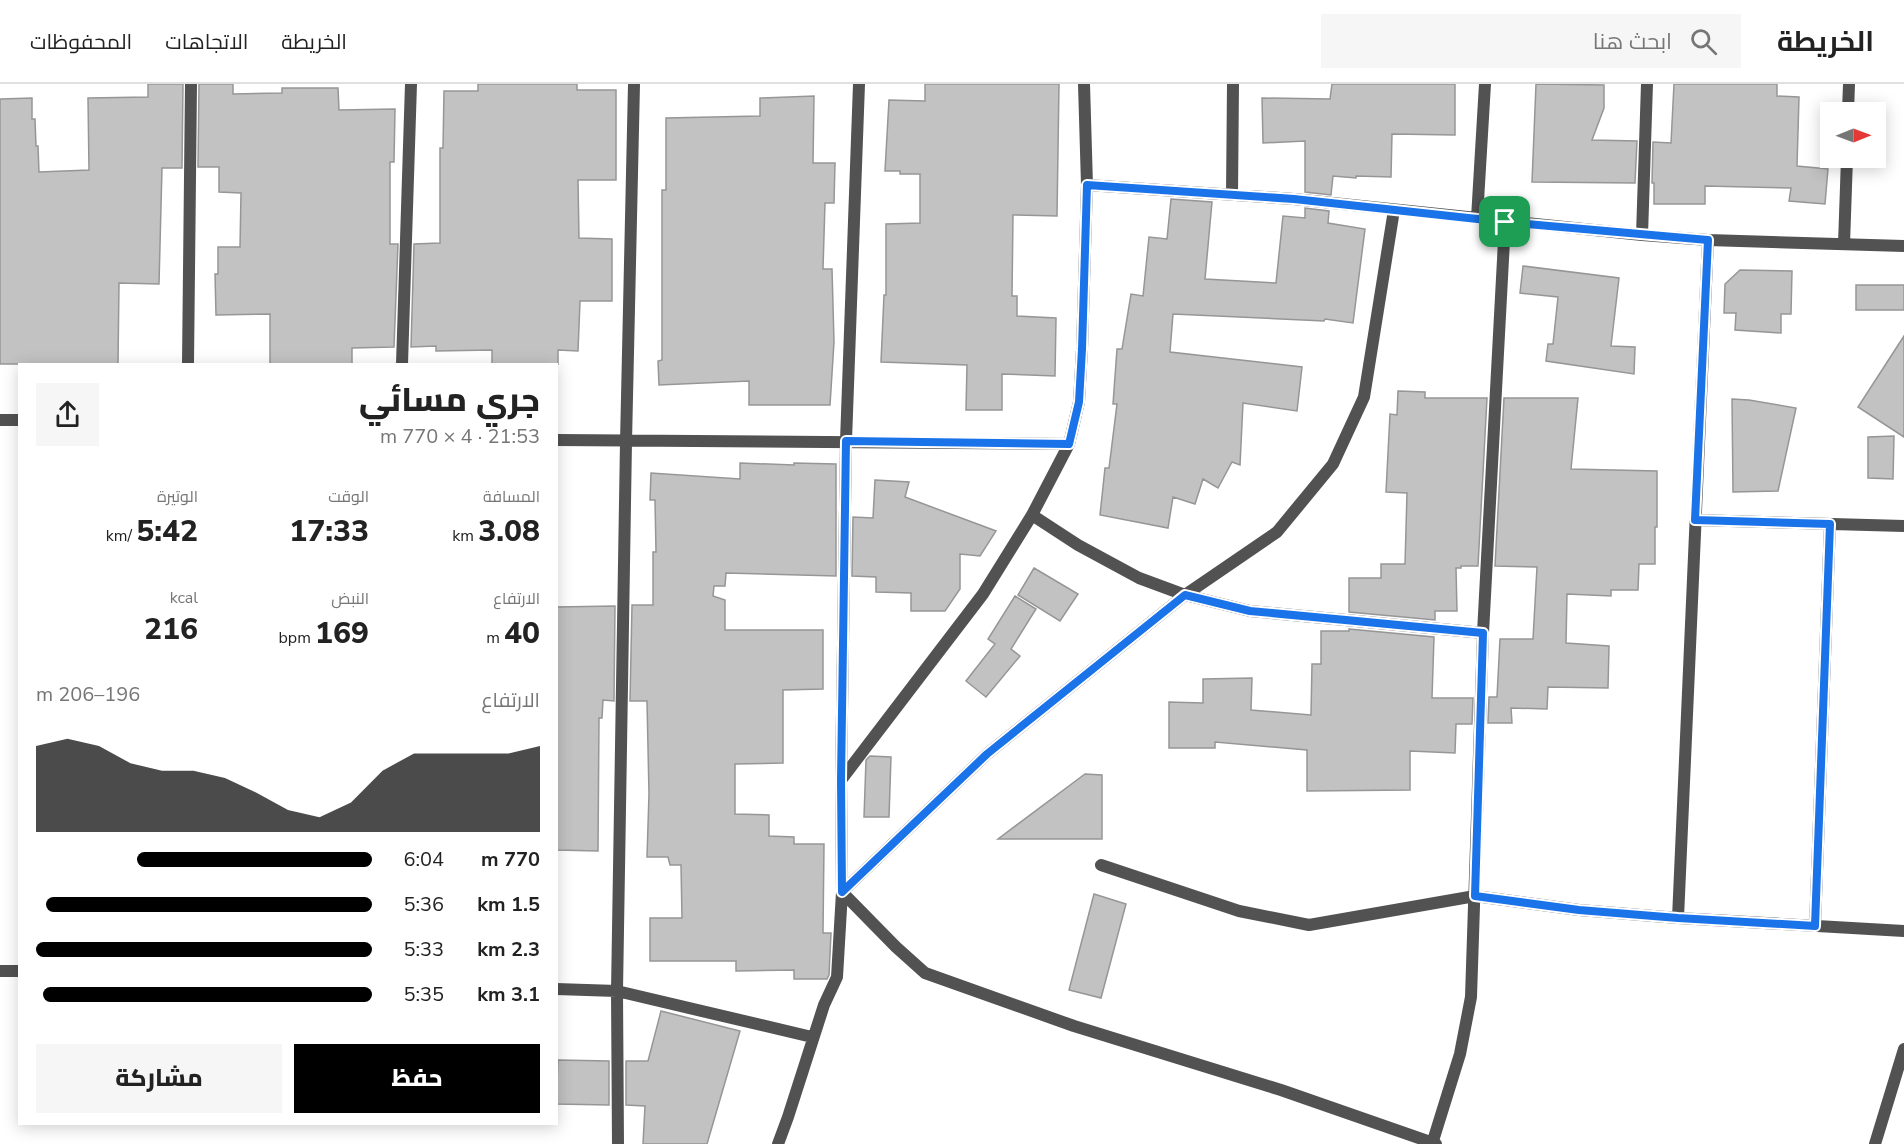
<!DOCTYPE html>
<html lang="ar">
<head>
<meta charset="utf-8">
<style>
	:root { --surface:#fff; --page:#f6f6f6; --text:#222; --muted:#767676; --line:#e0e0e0; --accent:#000 }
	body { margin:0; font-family:"Nunito Sans",Cairo,sans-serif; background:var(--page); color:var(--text); direction:rtl; height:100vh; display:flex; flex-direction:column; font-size:22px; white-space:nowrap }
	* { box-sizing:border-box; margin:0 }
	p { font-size:20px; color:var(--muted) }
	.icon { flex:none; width:33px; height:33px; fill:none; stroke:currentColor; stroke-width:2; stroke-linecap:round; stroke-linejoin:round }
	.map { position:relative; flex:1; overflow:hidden; direction:ltr }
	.details { position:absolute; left:18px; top:279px; width:540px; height:762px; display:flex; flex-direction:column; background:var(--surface); border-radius:0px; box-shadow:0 3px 15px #0003; direction:rtl }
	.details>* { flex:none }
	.needle { width:39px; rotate:89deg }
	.tools { position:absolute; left:1820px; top:18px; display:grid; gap:12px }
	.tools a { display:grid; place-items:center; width:66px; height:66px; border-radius:0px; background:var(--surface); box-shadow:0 3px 15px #0003; font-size:30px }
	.pin { position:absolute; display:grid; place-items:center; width:51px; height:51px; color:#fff; margin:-26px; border-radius:12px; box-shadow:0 3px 9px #0006 }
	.round { display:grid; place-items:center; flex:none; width:63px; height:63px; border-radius:0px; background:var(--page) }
	.headline { display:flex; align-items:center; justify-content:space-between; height:102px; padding:0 18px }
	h1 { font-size:33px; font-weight:800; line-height:45px }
	.metrics { display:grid; grid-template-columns:repeat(3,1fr); gap:9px; height:102px; padding:6px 18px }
	.metrics div { display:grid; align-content:center }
	.metrics b { font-size:30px; font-weight:800 }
	.metrics small { font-size:16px; font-weight:400 }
	.metrics p { font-size:16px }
	.chart { height:168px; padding:12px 18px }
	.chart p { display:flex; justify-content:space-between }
	.chart svg { width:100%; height:108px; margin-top:6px; fill:var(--accent); opacity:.7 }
	.cta { display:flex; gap:12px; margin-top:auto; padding:12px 18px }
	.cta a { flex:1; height:69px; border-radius:0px; background:var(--accent); color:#fff; font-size:24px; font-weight:800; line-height:69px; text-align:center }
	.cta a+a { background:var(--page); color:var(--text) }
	ul { padding:0 18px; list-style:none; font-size:20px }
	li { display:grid; grid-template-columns:96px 72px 1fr; align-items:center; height:45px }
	li i { height:15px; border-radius:8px; background:var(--accent) }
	header { display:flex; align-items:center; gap:36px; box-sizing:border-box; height:84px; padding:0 30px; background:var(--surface); border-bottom:2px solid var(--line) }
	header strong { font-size:28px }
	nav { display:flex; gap:33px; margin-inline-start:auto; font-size:21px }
	.search { width:420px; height:54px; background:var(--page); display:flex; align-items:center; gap:15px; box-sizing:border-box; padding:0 21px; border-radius:0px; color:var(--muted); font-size:22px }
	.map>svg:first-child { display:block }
</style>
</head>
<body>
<header>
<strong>الخريطة</strong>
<div class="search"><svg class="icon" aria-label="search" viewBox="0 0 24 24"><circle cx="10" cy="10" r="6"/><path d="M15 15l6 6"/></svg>ابحث هنا</div>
<nav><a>الخريطة</a><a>الاتجاهات</a><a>المحفوظات</a></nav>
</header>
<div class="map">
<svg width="1904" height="1060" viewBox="0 0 1904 1060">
	<rect width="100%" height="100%" fill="#fff"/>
	<path fill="#c2c2c2" stroke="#969696" stroke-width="1.5" d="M 148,0 L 183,0 L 182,84 L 162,84 L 159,200 L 119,199 L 118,280 L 0,280 L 0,15 L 32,14 L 32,35 L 35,35 L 36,62 L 38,62 L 39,88 L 89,86 L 88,14 L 148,13 Z
		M 199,0 L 233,0 L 233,10 L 282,9 L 282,4 L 338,4 L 339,26 L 395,25 L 394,78 L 390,78 L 390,160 L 398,160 L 394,263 L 352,264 L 352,280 L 270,280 L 270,230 L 216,231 L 215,190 L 218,190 L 218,163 L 240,163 L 241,109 L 219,108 L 219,83 L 198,83 Z
		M 478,0 L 577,0 L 577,6 L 616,6 L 616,96 L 578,96 L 579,154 L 612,155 L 612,217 L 580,217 L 578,267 L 558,266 L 558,280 L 492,280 L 492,266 L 436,267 L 436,262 L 411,263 L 414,160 L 440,159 L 440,64 L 443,64 L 444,7 L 478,7 Z
		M 925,0 L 1059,0 L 1057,132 L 1013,131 L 1012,212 L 1017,212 L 1017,232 L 1056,234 L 1055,292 L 1002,290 L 1002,326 L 966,326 L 967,281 L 881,278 L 884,211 L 886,211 L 886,140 L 920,139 L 920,90 L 900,90 L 900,87 L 885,87 L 889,16 L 925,17 Z
		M 1332,0 L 1455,0 L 1455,51 L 1392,50 L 1391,93 L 1356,92 L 1356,94 L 1333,92 L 1331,111 L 1305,108 L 1305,57 L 1263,59 L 1262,14 L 1330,15 Z
		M 1536,0 L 1604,1 L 1604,24 L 1592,56 L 1637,57 L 1635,99 L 1532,98 Z
		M 1674,0 L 1777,0 L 1777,12 L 1799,13 L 1797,82 L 1828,85 L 1825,120 L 1789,117 L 1791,104 L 1705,102 L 1705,120 L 1654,120 L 1654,99 L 1652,99 L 1653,58 L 1671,59 Z
		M 814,12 L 813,79 L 835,79 L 834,119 L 825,119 L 823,185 L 832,185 L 834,258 L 830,321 L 749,321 L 749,297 L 659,301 L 658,277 L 662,276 L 662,106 L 666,106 L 666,34 L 760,32 L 760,14 Z
		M 1171,115 L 1212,118 L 1205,195 L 1276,199 L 1283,132 L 1305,134 L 1305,124 L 1329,127 L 1328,139 L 1365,145 L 1353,239 L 1325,235 L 1324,237 L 1173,230 L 1170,268 L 1302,283 L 1297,327 L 1243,319 L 1240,381 L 1232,378 L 1218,404 L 1203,395 L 1195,420 L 1173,413 L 1168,444 L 1100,431 L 1105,384 L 1109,384 L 1117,320 L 1113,320 L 1117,265 L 1122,265 L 1131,210 L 1143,212 L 1149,153 L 1167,155 Z
		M 1523,182 L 1619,194 L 1611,262 L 1635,263 L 1634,290 L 1546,277 L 1548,260 L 1553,260 L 1558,213 L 1520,209 Z
		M 1740,186 L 1792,187 L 1791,230 L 1781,230 L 1781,249 L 1735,246 L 1736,229 L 1724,229 L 1725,200 Z
		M 1856,201 L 1904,201 L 1904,226 L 1856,226 Z
		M 1904,252 L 1904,353 L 1858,323 Z
		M 1398,307 L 1425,308 L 1425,314 L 1487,314 L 1478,482 L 1461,482 L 1461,484 L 1456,484 L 1457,527 L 1435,527 L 1435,536 L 1349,528 L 1349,494 L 1381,494 L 1381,480 L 1405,480 L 1407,409 L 1386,408 L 1390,330 L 1397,331 Z
		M 1504,314 L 1578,314 L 1571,385 L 1657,387 L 1657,443 L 1655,443 L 1655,480 L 1639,480 L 1638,506 L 1611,506 L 1611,512 L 1567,510 L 1566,559 L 1609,562 L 1608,604 L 1548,603 L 1547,625 L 1511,624 L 1512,639 L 1488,639 L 1489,613 L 1497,613 L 1500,555 L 1533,555 L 1537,483 L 1495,482 Z
		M 1732,315 L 1749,316 L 1796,324 L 1778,407 L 1733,408 Z
		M 1894,352 L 1893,395 L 1868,394 L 1868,353 Z
		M 740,379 L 794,381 L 794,379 L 836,380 L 836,492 L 726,489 L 725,502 L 714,502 L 713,512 L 725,516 L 725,546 L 823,546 L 823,605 L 783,606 L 783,679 L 735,680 L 735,730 L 769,731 L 769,752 L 794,753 L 794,760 L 824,760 L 823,849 L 831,849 L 829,891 L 827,895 L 794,895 L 794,886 L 736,887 L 736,877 L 650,877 L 650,834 L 682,834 L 681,781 L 670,781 L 668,773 L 647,773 L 649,710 L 647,617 L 630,617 L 632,521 L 653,521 L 653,468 L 656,468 L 655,416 L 650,416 L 651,389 L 740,395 Z
		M 875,396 L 909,398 L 905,413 L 996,447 L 980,472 L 960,470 L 960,505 L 945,527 L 911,527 L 911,509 L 876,508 L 876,493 L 852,492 L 853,433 L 873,434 Z
		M 1034,484 L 1078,510 L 1060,537 L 1018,511 Z
		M 1015,512 L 1036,525 L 1011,565 L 1020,572 L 986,613 L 966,597 L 995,560 L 988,555 Z
		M 615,522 L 614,617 L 603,616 L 602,634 L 599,634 L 598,767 L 556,766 L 556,523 Z
		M 1349,545 L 1434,553 L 1432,614 L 1473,614 L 1472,640 L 1456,640 L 1455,669 L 1410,667 L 1410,706 L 1307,707 L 1307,666 L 1215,658 L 1215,664 L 1169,664 L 1169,618 L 1203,619 L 1203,595 L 1252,594 L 1251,626 L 1311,631 L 1312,580 L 1321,580 L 1321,547 L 1349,547 Z
		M 870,672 L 891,673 L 889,733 L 864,733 L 866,676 Z
		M 1085,690 L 1102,691 L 1102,755 L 998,755 Z
		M 1094,810 L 1126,820 L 1101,914 L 1069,906 Z
		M 661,927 L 740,947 L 707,1060 L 643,1060 L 645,1022 L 626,1021 L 626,977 L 648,977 Z
		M 558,976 L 609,977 L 609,1021 L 556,1020 Z"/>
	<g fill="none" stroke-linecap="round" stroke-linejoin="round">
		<path stroke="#525252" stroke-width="12" d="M 1848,28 L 1849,0
			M 1087,101 L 1294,115 L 1642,151 L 1708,156 L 1904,162
			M 1232,111 L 1233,0
			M 1477,134 L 1485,0
			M 1642,151 L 1647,0
			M 1844,160 L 1847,74
			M 188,280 L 191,0
			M 402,280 L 411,0
			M 0,336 L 20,336
			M 556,356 L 1069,360
			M 1032,431 L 1078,461 L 1139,494 L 1185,511 L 1250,527 L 1483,549
			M 1695,436 L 1904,442
			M 841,696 L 983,510 L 1032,431 L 1069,360 L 1079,318 L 1082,265 L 1087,101 L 1084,0
			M 1101,781 L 1239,827 L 1309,841 L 1475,812 L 1579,826 L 1678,834 L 1904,847
			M 842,808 L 987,670 L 1185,511 L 1277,448 L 1333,380 L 1364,313 L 1394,126
			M 842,808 L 896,863 L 925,889 L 1074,942 L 1281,1006 L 1436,1060
			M 1678,834 L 1708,156
			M 1815,842 L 1830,440
			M 0,887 L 20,887
			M 556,905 L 617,907 L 812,953
			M 618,1060 L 617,907 L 626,358 L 634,0
			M 778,1060 L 788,1033 L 824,921 L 837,893 L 842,808 L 841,696 L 846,357 L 859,0
			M 1432,1060 L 1460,970 L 1471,913 L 1483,549 L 1505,138
			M 1875,1060 L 1904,965"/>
	</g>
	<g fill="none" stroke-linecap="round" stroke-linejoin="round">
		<defs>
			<path id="route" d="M 1087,101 L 1294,115 L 1505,138 L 1708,156 L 1695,436 L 1830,440 L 1815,842 L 1678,834 L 1579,826 L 1475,812 L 1483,549 L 1250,527 L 1185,511 L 987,670 L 842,808 L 841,696 L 846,357 L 1069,360 L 1079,318 L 1082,265 Z"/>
		</defs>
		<use href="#route" stroke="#fff" stroke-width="12"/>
		<use href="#route" stroke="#1a73e8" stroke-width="8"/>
	</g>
</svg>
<div class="tools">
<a><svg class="needle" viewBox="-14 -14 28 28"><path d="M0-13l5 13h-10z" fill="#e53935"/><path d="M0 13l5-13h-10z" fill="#767676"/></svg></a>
</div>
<div class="pin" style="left:1505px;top:138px;background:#1e9e55"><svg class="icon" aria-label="arrive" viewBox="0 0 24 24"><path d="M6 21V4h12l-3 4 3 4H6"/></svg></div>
<section class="details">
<div class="headline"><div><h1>جري مسائي</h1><p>21:53 · 4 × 770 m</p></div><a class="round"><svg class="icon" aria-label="share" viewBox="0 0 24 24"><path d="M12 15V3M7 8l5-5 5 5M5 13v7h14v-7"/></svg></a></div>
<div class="metrics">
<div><p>المسافة</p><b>3.08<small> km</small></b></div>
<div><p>الوقت</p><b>17:33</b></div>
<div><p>الوتيرة</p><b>5:42<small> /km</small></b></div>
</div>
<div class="metrics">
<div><p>الارتفاع</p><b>40<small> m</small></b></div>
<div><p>النبض</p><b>169<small> bpm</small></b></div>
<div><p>kcal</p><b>216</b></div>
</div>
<div class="chart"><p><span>الارتفاع</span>196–206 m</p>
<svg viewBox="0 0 160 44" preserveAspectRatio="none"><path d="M0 44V9L10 6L20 9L30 16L40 19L50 19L60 22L70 28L80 35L90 38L100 32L110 19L120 12L130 12L140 12L150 12L160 9V44z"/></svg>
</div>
<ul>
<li><b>770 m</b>6:04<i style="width:70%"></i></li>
<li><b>1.5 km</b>5:36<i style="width:97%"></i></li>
<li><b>2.3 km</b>5:33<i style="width:100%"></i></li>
<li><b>3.1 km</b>5:35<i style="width:98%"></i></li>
</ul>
<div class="cta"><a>حفظ</a><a>مشاركة</a></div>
</section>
</div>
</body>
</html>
